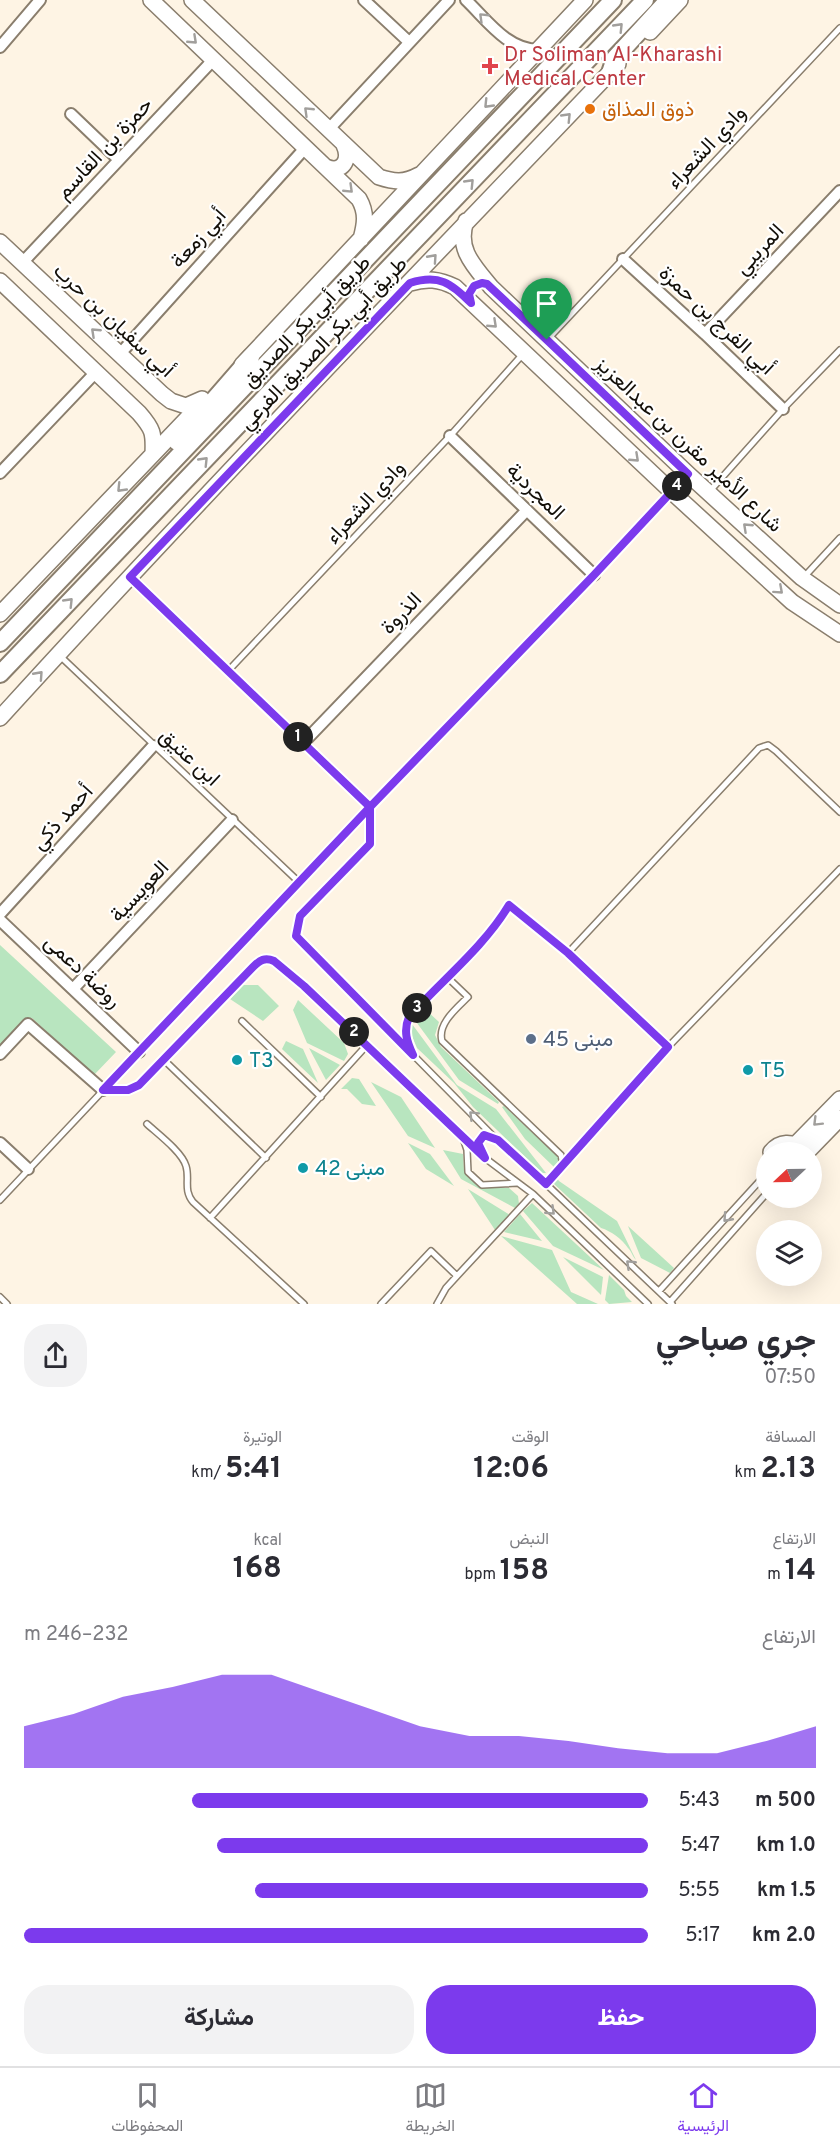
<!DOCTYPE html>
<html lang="ar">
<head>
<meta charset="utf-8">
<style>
	:root { --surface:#fff; --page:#f2f2f3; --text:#2b2b33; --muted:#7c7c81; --line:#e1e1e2; --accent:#7c3aed }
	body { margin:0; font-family:Overpass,Vazirmatn,sans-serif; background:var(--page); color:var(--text); direction:rtl; height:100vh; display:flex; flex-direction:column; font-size:22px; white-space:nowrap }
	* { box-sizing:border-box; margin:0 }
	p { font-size:20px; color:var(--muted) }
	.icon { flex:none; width:33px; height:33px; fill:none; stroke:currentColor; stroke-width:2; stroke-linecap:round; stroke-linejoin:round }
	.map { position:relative; height:1304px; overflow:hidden; direction:ltr }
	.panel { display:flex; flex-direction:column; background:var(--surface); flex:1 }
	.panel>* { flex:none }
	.needle { width:39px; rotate:248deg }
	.controls { position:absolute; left:756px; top:1142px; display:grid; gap:12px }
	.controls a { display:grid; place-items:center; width:66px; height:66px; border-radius:50%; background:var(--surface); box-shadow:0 6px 24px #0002; font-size:30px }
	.pin { position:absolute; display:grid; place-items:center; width:51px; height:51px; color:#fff; margin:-62px -26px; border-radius:50% 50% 50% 0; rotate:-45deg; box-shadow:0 0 6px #0007 }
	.pin .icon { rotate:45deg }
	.km { position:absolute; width:30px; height:30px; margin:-15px; border-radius:50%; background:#222; color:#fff; font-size:16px; line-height:30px; text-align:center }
	.round { display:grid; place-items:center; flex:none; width:63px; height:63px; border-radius:24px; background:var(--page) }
	.summary { display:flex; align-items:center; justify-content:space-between; height:102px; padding:0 24px }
	h1 { font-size:33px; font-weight:700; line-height:45px }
	.figures { display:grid; grid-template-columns:repeat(3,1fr); gap:9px; height:102px; padding:6px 24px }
	.figures div { display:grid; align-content:center }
	.figures b { font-size:30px; font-weight:700 }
	.figures small { font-size:16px; font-weight:400 }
	.figures p { font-size:16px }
	.chart { height:168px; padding:12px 24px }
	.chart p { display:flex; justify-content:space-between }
	.chart svg { width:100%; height:108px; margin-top:6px; fill:var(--accent); opacity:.7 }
	.cta { display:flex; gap:12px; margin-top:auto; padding:12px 24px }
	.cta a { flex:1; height:69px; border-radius:24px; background:var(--accent); color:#fff; font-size:24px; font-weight:700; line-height:69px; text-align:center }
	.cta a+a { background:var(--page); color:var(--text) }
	ul { padding:0 24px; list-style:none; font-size:20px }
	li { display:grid; grid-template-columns:96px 72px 1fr; align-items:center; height:45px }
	li i { height:15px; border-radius:8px; background:var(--accent) }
	.menu { display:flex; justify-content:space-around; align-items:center; height:84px; border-top:2px solid var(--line); background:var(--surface); font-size:16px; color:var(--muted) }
	.menu a { display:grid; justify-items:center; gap:3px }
	.menu .selected { color:var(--accent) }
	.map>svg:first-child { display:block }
</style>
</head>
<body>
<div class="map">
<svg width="840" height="1304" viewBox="0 0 840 1304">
	<rect width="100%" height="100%" fill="#fef4e4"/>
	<path fill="#b8e5bf" d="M 0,945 L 116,1052 L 94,1075 L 32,1018 L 25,1021 L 0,1048 Z
		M 243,985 L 258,985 L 279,1006 L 263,1021 L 230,999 Z
		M 298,1000 L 344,1043 L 348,1054 L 344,1061 L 307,1043 L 293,1010 Z
		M 426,1010 L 439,1022 L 435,1035 L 441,1047 L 499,1102 L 498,1104 L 459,1080 L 414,1019 Z
		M 412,1024 L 457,1085 L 496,1109 L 546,1173 L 542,1173 L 473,1107 L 454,1083 L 417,1048 L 411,1034 Z
		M 286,1041 L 303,1049 L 318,1083 L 282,1049 Z
		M 309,1048 L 340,1065 L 326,1080 Z
		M 352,1078 L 359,1079 L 376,1106 L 362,1104 L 347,1089 L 341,1089 Z
		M 371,1082 L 401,1097 L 435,1148 L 408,1136 Z
		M 504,1106 L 559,1158 L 558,1164 L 554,1167 L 525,1139 L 502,1107 Z
		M 408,1143 L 430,1154 L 454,1186 L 426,1169 Z
		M 443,1150 L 463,1154 L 464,1171 L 481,1187 L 509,1188 L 518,1196 L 519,1204 L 515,1208 L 461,1179 Z
		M 557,1178 L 559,1181 L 617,1221 L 636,1260 C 632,1256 632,1252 628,1248 C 622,1239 611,1231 601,1228 L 553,1183 Z
		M 468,1189 L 510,1215 L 495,1230 Z
		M 532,1203 L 604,1270 L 553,1246 L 523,1211 Z
		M 520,1214 L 542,1241 L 504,1232 Z
		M 628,1226 L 674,1268 L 670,1273 L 641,1258 Z
		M 501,1236 L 552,1250 L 571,1292 L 598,1304 L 577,1304 Z
		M 563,1257 L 603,1277 L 601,1295 Z
		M 609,1275 L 624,1290 L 626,1296 L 632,1302 L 609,1304 L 605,1300 Z"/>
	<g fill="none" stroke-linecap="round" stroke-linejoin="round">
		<defs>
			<path id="lane" d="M 547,340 L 840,28
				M 709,492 L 783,409 L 840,350
				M 804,577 L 840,538
				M 131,578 L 370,807 L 371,844 L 300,916 L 296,936 L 498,1141 L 522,1161 L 672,1304
				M 59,655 L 300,883
				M 228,671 L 450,436 L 523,354
				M 568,953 L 759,748 L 768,745 L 776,751 L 840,812
				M 447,977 L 468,997 C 457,1008 437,1024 442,1041 L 561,1155 L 563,1165
				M 242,1021 L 321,1097
				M 411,1050 C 405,1039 404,1029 409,1017 L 480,942 L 503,916 L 509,905 L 568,953 L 668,1047
				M 163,1059 L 266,1158
				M 103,1090 L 128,1090 L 139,1085 L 253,967 C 260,961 266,957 274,961 L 304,986 L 485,1158 L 533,1194 L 648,1304
				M 147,1124 C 158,1134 182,1152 186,1166 C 190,1179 183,1190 193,1202 L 304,1304
				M 463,1138 L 467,1150 L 468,1172 L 482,1185 L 517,1183
				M 484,1154 L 478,1143 L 484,1135 L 494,1139
				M 546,1184 L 668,1047 L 840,869
				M 0,1200 L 370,807 L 671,493
				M 210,1218 L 367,1045
				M 659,1291 L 766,1174
				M 0,1297 L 7,1304
				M 670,1302 L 766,1194
				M 381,1304 L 431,1251 L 457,1276 L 533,1194
				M 437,1304 L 446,1288 L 457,1276"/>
			<path id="street" d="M 364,0 L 409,42
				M 466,0 C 487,20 507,50 539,50
				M 0,47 L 40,0
				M 71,114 L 119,160
				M 328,130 L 449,0
				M 623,259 L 705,334 L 783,409
				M 22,263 L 214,59
				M 705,334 L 840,191
				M 119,355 L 306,147
				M 450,436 L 594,575
				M 0,473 L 96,372
				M 304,742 L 527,510
				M 0,914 L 153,746
				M 0,920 L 139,1052
				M 73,989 L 232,820
				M 0,1054 L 28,1024 L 103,1090
				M 0,1143 L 28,1169"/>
			<path id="secondary" d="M 151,0 L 359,199 C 367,213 365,224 361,239
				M 192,0 L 379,177 C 394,182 404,183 419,175
				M 650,32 L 680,0
				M 326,167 C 342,174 351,160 344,145
				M 466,221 C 456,249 474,266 491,287 L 688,474 L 802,578 L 840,605
				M 0,242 L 162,394 L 171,401 L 186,406 L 202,399
				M 0,281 L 139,413 C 153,429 154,433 153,454
				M 410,283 C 427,278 439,279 455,287 L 672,492 L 792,602 L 840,634
				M 242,365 L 585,0
				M 0,614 L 201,404
				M 0,718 C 202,496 411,281 618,64
				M 795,1145 L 840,1099
				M 771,1152 C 780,1141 792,1141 802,1150
				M 807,1152 L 840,1118"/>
			<path id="primary" d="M 610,73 L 615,58 L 668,0
				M 177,442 L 251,357
				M 0,643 L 613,0
				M 0,674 L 645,0"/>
		</defs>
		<use href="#lane" stroke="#8a7e6d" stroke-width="8"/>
		<use href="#street" stroke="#8a7e6d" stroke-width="14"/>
		<use href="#secondary" stroke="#8a7e6d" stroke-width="18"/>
		<use href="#primary" stroke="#8a7e6d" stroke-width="20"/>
		<use href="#lane" stroke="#fff" stroke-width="5"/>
		<use href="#street" stroke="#fff" stroke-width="10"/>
		<use href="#secondary" stroke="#fff" stroke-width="15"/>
		<use href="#primary" stroke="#fff" stroke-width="16"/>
	</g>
	<defs><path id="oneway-chevron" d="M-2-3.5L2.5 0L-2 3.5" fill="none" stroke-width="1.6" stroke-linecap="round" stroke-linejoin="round" transform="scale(1.5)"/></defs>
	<g stroke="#a19f9c">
		<use href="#oneway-chevron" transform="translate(483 17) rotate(-136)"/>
		<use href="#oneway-chevron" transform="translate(619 27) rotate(-46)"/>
		<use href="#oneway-chevron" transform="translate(193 40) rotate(43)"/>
		<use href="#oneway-chevron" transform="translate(488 104) rotate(134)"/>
		<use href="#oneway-chevron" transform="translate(308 111) rotate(-136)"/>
		<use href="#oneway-chevron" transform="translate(567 117) rotate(-46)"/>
		<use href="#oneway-chevron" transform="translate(470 183) rotate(-46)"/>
		<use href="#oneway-chevron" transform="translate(349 189) rotate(44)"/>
		<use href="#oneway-chevron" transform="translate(433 258) rotate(-48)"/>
		<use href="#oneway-chevron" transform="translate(493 324) rotate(43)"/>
		<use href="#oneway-chevron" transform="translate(95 332) rotate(-137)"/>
		<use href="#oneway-chevron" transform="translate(635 458) rotate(43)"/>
		<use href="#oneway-chevron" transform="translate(204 461) rotate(-46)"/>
		<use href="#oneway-chevron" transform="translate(121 488) rotate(134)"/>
		<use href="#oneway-chevron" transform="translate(747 527) rotate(-137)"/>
		<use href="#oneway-chevron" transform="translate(779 590) rotate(42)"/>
		<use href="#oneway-chevron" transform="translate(69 602) rotate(-46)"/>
		<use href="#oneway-chevron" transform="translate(39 675) rotate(-48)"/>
		<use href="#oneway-chevron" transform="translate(473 1115) rotate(-135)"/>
		<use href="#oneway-chevron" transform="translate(817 1122) rotate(135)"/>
		<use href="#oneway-chevron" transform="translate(551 1211) rotate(44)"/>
		<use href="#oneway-chevron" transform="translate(727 1218) rotate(132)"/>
		<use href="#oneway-chevron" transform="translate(630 1264) rotate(-136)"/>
	</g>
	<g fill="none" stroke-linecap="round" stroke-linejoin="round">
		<defs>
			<path id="route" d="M 547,340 L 487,284 L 482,283 L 474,286 L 469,294 L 471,303 C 451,283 439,274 410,283 L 130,577 L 370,807 L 103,1090 L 128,1090 L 139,1085 L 253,967 C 260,960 265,957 274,961 L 304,986 L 485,1158 L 478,1143 L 484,1135 L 498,1140 L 546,1184 L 668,1047 L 568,953 L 509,905 C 484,947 441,981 409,1017 C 403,1031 407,1042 413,1055 L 296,936 L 300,916 L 370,844 L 370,807 L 594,575 L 688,474 L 547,340"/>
		</defs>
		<use href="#route" stroke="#fff" stroke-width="12"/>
		<use href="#route" stroke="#7c3aed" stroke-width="8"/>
	</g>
	<path fill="#e0444e" stroke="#fff" stroke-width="2" d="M487 57h6v6h6v6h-6v6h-6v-6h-6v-6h6z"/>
	<circle fill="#e8710a" stroke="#fff" stroke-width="2" cx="590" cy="109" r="6"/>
	<circle fill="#5c6f8a" stroke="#fff" stroke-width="2" cx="531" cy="1039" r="6"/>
	<g fill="#0f9aa8" stroke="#fff" stroke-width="2">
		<circle cx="237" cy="1060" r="6"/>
		<circle cx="748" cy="1070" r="6"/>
		<circle cx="303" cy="1168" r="6"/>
	</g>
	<g text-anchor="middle" stroke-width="4.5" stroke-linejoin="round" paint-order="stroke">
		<g font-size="21" fill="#be3a42" stroke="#fff" text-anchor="start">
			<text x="504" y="61">Dr Soliman Al-Kharashi<tspan x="504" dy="24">Medical Center</tspan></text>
		</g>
		<g font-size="21" fill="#c56008" stroke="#fff" text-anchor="start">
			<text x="602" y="116">ذوق المذاق</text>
		</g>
		<g font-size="21" fill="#130f08" stroke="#fff">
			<text transform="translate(706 147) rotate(-47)" y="7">وادي الشعراء</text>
			<text transform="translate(104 148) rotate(-47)" y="7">حمزة بن القاسم</text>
			<text transform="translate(198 238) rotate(-48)" y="7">أبي زمعة</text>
			<text transform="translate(759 249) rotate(-47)" y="7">المريبي</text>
			<text transform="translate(114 320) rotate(43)" y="7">أبي سفيان بن حرب</text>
			<text transform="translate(717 320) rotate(43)" y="7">أبي الفرج بن حمزة</text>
			<text transform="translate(306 321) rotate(-46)" y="7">طريق أبي بكر الصديق</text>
			<text transform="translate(323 343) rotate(-46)" y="7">طريق أبي بكر الصديق الفرعي</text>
			<text transform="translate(689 444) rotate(43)" y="7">شارع الأمير مقرن بن عبدالعزيز</text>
			<text transform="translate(536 491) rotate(44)" y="7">المجردية</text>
			<text transform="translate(365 502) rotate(-47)" y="7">وادي الشعراء</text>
			<text transform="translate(401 613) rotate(-46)" y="7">الذروة</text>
			<text transform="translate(190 757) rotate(43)" y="7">ابن عتيق</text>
			<text transform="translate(62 817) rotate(-48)" y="7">أحمد ذكي</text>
			<text transform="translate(139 891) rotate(-47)" y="7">العويسية</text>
			<text transform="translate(83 971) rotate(43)" y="7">روضة دعمى</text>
		</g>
		<g font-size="21" fill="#4e5e75" stroke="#fff" text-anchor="start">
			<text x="543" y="1046">مبنى 45</text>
		</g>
		<g font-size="21" fill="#0d838f" stroke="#fff" text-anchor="start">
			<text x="249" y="1067">T3</text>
			<text x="760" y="1077">T5</text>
			<text x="315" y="1175">مبنى 42</text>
		</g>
	</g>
</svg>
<div class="controls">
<a><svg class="needle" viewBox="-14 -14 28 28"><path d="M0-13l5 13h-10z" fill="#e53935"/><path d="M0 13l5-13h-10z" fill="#7c7c81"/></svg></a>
<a><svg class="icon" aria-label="layers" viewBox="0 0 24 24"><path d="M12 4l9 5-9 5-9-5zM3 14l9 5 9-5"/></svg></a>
</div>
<div class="pin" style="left:547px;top:340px;background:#1e9e55"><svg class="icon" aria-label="arrive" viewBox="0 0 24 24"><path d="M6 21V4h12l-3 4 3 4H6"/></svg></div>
<b class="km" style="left:298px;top:737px">1</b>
<b class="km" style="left:354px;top:1032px">2</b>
<b class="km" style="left:417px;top:1008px">3</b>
<b class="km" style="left:677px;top:486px">4</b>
</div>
<section class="panel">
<div class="summary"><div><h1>جري صباحي</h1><p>07:50</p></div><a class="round"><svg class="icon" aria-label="share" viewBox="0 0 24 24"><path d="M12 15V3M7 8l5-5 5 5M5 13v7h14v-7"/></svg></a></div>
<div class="figures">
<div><p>المسافة</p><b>2.13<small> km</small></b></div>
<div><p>الوقت</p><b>12:06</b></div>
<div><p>الوتيرة</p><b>5:41<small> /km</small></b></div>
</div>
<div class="figures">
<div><p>الارتفاع</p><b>14<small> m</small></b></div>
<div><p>النبض</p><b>158<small> bpm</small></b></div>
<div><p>kcal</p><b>168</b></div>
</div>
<div class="chart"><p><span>الارتفاع</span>232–246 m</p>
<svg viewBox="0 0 160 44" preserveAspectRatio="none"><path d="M0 44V27L10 22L20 15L30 11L40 6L50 6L60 13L70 20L80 27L90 31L100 31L110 33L120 36L130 38L140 38L150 33L160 27V44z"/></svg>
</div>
<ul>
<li><b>500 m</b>5:43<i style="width:73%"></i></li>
<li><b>1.0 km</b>5:47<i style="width:69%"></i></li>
<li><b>1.5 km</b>5:55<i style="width:63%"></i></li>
<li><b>2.0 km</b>5:17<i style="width:100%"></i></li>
</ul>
<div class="cta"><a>حفظ</a><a>مشاركة</a></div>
</section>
<nav class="menu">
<a class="selected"><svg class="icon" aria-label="home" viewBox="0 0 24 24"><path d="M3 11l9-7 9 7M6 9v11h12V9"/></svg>الرئيسية</a>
<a><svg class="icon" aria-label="map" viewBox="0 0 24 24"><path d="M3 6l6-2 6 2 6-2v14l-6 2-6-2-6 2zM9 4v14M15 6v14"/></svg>الخريطة</a>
<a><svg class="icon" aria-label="saved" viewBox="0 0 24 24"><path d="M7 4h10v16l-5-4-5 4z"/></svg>المحفوظات</a>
</nav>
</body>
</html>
